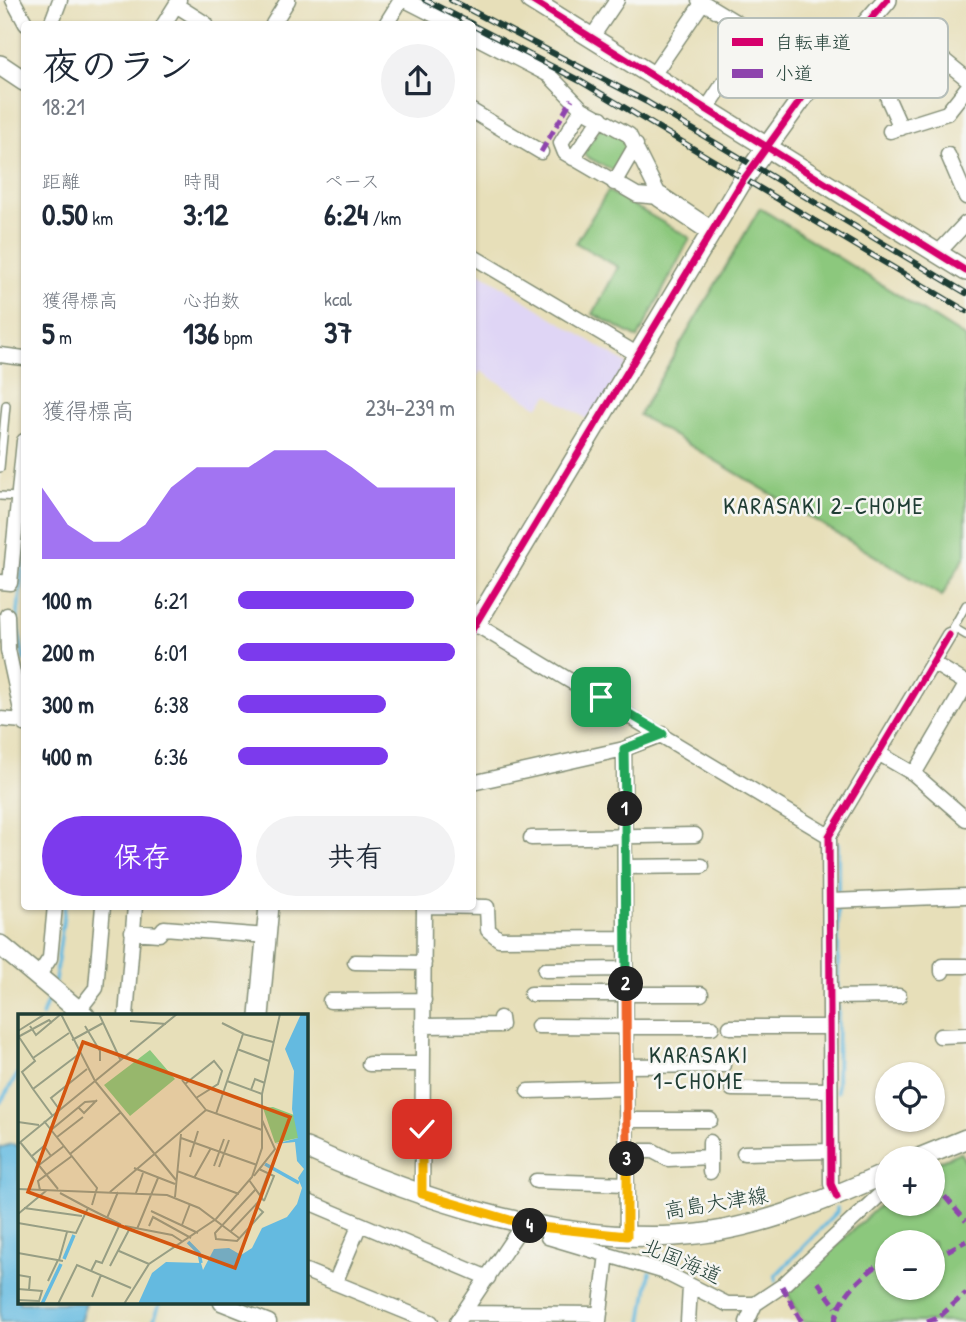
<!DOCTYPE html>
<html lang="ja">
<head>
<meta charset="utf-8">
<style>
	:root { --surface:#fff; --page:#f2f2f3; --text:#1f2937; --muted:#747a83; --accent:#7c3aed }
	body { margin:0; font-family:"Patrick Hand","Klee One",sans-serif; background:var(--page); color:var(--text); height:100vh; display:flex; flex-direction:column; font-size:26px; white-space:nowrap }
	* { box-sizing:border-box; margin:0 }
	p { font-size:23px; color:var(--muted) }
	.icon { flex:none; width:38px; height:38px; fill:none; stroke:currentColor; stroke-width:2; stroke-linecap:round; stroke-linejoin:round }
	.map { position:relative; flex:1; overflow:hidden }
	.drawer { position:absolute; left:21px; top:21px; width:455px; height:889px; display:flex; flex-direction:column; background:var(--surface); border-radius:7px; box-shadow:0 2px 5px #0004 }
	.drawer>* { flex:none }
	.buttons { position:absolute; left:875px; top:1062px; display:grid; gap:14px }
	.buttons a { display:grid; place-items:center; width:70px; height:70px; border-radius:50%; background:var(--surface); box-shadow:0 2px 5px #0004; font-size:35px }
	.pin { position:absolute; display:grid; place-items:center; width:60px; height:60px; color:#fff; margin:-30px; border-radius:14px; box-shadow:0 4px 10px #0006 }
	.km { position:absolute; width:35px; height:35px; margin:-18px; border-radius:50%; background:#222; color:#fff; font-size:19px; line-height:35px; text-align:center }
	.round { display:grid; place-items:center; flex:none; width:74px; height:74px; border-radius:37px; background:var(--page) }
	.summary { display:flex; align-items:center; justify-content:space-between; height:119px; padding:0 21px }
	h1 { font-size:38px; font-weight:700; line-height:52px }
	.stats { display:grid; grid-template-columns:repeat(3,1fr); gap:10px; height:119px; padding:7px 21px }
	.stats div { display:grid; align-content:center }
	.stats b { font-size:30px; font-weight:700 }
	.stats small { font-size:19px; font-weight:400 }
	.stats p { font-size:19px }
	.chart { height:196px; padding:14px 21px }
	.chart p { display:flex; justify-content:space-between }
	.chart svg { width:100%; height:126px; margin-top:7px; fill:var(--accent); opacity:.7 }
	.primary-button { display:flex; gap:14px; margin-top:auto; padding:14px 21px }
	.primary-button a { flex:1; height:80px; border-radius:42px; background:var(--accent); color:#fff; font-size:28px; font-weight:700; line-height:80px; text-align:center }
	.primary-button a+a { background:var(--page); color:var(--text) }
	ul { padding:0 21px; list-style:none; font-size:23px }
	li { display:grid; grid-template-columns:112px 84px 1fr; align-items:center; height:52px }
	li i { height:18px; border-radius:9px; background:var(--accent) }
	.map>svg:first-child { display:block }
</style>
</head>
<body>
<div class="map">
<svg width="966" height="1322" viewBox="0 0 966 1322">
	<rect width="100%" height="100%" fill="#f6f6f2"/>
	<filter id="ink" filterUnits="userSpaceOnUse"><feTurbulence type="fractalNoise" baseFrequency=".0143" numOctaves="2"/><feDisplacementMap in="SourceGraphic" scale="14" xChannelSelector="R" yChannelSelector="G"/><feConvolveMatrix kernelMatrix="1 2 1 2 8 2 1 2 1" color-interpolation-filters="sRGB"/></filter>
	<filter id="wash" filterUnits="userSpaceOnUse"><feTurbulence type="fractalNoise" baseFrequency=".00686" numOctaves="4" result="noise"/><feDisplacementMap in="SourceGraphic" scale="28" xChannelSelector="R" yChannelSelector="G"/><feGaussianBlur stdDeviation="1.57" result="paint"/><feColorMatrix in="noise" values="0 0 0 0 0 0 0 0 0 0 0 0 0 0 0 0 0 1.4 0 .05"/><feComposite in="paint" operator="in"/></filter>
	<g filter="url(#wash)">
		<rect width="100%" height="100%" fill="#e7dfb9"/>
		<path fill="#dfd5f5" d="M 473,268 L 627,364 L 592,422 L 548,395 L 538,407 L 481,371 L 473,383 Z"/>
		<path fill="#8cc87d" stroke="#568258" stroke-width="2" fill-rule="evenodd" d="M 603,124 L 629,140 L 620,166 L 612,170 L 585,156 L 584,150 Z
			M 608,191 L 690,238 L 638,338 L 593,314 L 618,267 L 576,243 Z
			M 760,208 L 966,338 L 966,554 L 942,596 L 639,415 Z
			M 960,1152 L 966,1162 L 966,1322 L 803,1322 L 787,1292 L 887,1198 L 887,1204 L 933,1204 L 933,1164 ZM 933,1242 L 933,1288 L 887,1288 L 887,1242 Z"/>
		<path fill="#64bae0" stroke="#427c8a" stroke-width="2" d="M 11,1144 L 19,1146 L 19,1303 L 86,1303 L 80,1322 L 0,1322 L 0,1148 Z"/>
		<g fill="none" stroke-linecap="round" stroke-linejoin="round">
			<path stroke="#64bae0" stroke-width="3.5" d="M 24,546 L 17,624 L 24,660
				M 838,891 L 838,843
				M 55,981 L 65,906
				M 838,987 L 838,910
				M 42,1016 L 50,994
				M 837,1092 L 838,1006
				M 0,1103 L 19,1072
				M 776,1280 L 775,1276 L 837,1212 L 837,1208
				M 153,1322 L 160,1303
				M 642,1322 L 650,1272"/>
		</g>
	</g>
	<g filter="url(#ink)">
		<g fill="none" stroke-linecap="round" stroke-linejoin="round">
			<defs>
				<path id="lane" d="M 0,468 L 6,405
					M 0,496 L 18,497
					M 954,628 L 966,635
					M 949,635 L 966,605"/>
				<path id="street" d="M 13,0 L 26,24
					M 405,0 L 452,24
					M 699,0 L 809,66 L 820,77
					M 176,5 L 206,24
					M 51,24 L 60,0
					M 164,24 L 179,0
					M 273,24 L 288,0
					M 386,24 L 401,0
					M 472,35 L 549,75 L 582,109 L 629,135 L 660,197
					M 592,37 L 617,0
					M 945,61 L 966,78
					M 653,75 L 703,2
					M 888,99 L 901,128
					M 707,108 L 756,35
					M 582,109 L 561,143 L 565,153 L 637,195 L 660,197
					M 472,111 L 541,152
					M 890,131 L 947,113 L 966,89
					M 948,155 L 966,197
					M 573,158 L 601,118
					M 614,183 L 636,145
					M 937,254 L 966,223
					M 472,256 L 640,356
					M 0,355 L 24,358
					M 0,582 L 10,583 L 24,441
					M 7,615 L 8,650 L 24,724
					M 472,622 L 829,836
					M 933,663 L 966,683
					M 0,719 L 23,721
					M 624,749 L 627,1236
					M 878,753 L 914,774 L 966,819
					M 914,774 L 966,685
					M 472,783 L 624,749 L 663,734
					M 531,838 L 695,835
					M 625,867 L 702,866
					M 830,901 L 966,896
					M 426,906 L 487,907 L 488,930 L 499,939 L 626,938
					M 132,932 L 159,934 L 164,928 L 267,936
					M 355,962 L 424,963
					M 545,970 L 626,969
					M 942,972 L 942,966 L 966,966
					M 37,978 L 50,958 L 55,906
					M 531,994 L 701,994
					M 830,997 L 899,996
					M 330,1001 L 424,1000
					M 78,1011 L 96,988 L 103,906
					M 126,1016 L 135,906
					M 423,1026 L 501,1025 L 500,1018
					M 538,1026 L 712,1027
					M 730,1027 L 830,1027
					M 940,1036 L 966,1035
					M 369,1064 L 423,1064
					M 626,1066 L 723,1065
					M 732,1089 L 830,1090
					M 528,1091 L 626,1088
					M 627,1120 L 710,1120
					M 627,1151 L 653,1151 L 668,1159 L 710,1157
					M 744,1153 L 831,1151
					M 710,1172 L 710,1142
					M 536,1181 L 627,1184
					M 422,1194 L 424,906
					M 837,1197 L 831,1184 L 829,836 L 949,635
					M 306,1201 L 488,1278
					M 548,1229 L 548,1237 L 662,1271 L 727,1304 L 755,1304 L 782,1286 L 885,1190 L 887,1182
					M 306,1271 L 431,1322
					M 335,1283 L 360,1224
					M 221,1303 L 269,1322
					M 464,1313 L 600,1314
					M 599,1321 L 607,1254
					M 457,1322 L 523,1224
					M 688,1322 L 690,1287
					M 747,1322 L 755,1304"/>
				<path id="secondary" d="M 531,0 L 966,271
					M 0,65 L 24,81
					M 660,197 L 711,231
					M 476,624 L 741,183 L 805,94 L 887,0
					M 0,945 L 85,1016
					M 259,1016 L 269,906
					M 306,1148 C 422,1200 546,1242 675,1236 C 749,1232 820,1203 887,1173
					M 919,1158 L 966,1139"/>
			</defs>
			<use href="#lane" stroke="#838e76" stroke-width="10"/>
			<use href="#street" stroke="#838e76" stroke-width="17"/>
			<use href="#secondary" stroke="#838e76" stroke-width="22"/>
			<use href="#lane" stroke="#fff" stroke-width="7"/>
			<use href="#street" stroke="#fff" stroke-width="14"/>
			<use href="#secondary" stroke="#fff" stroke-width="19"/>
			<defs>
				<path id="rail" d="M 425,0 L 472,24
					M 451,0 L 647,102 L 966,293
					M 472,25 L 580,81 L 966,311"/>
			</defs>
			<use href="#rail" stroke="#1f3d34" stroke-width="6"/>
			<use href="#rail" stroke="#f6f6f2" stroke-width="3.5" stroke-dasharray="10" stroke-linecap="butt"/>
			<path stroke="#8e44ad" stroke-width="5" stroke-dasharray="10 5" stroke-linecap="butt" d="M 541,152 L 572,99
				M 933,1189 L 939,1190 L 966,1221
				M 933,1253 L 943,1253 L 966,1241
				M 818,1282 L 836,1307
				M 782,1286 L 802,1322
				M 835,1322 C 838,1296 865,1273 887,1259
				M 927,1322 L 938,1318 L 966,1293"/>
			<defs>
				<path id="cycleway" d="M 531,0 L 966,271
					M 472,630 L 741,183 L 805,94 L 887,0
					M 837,1197 L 831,1184 L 829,836 L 949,635"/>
			</defs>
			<use href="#cycleway" stroke="#f6f6f2" stroke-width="11"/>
			<use href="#cycleway" stroke="#d6006c" stroke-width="7"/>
		</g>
	</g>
	<g fill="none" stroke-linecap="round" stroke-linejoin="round" filter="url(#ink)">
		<defs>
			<path id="split-1" d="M 601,697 L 663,734 L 624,749 L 625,809"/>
			<path id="split-2" d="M 625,809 L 626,984"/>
			<path id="split-3" d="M 626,984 L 627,1159"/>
			<path id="split-4" d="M 530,1226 L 627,1236 L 627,1159"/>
			<path id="split-5" d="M 422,1129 L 422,1194 L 530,1226"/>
		</defs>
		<use href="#split-1" stroke="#fff" stroke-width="14"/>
		<use href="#split-2" stroke="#fff" stroke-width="14"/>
		<use href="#split-3" stroke="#fff" stroke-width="14"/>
		<use href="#split-4" stroke="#fff" stroke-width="14"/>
		<use href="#split-5" stroke="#fff" stroke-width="14"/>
		<use href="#split-1" stroke="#22a559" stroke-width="9"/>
		<use href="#split-2" stroke="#22a559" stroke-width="9"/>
		<use href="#split-3" stroke="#f0652b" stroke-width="9"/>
		<use href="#split-4" stroke="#f5b400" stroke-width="9"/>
		<use href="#split-5" stroke="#f5b400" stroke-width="9"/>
	</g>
	<g text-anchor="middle" stroke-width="5" stroke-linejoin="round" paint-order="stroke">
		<g font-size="21" fill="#1f3d34" stroke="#f6f6f2">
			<text transform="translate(716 1203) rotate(-9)" y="7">高島大津線</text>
			<text transform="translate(682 1261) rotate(23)" y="7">北国海道</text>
		</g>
		<g font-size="23" letter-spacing="2" fill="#1f3d34" stroke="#f6f6f2">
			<text x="824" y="514">KARASAKI 2-CHOME</text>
			<text x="699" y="1063">KARASAKI<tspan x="699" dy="26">1-CHOME</tspan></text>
		</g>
	</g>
	<g transform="translate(18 1014)">
		<rect width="290" height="290" fill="#e7dfb9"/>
		<path d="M 132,36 L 157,65 L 112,102 L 86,71 ZM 255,93 L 276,101 L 278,109 L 284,111 L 280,124 L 257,129 L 245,94 Z" fill="#8cc87d"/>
		<path d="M 283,0 L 290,0 L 290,290 L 120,290 L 134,259 L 148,248 L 183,249 L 185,256 L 196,235 L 211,234 L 223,241 L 234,234 L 244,214 L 269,203 L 279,190 L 284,174 L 280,164 L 286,155 L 279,147 L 277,128 L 257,130 L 280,124 L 274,95 L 276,57 L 267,35 Z" fill="#64bae0"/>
		<path fill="none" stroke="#64bae0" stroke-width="3.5" d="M 247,150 L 281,169M 170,228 L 181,239 L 183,249M 46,245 L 56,221M 24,290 L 43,250"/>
		<path fill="none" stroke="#979e84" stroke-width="2" d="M 43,0 L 77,67 L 158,166M 81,0 L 103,47M 112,7 L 148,10M 204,9 L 226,20M 12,12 L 18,21 L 43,0M 67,12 L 82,37 L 82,47M 0,17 L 27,0M 0,23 L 31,6 L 34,9M 1,23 L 17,47 L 4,58 L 15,75M 54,26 L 85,9M 219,35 L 251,47M 15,44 L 51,19M 164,66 L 188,96 L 244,116M 209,67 L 244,80M 167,70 L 196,47 L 204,57 L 200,70 L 178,84M 233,76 L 237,65 L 247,69M 61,94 L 66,99 L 79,86M 41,95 L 33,84 L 69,55M 198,100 L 225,20 L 255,28M 34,101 L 15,75 L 61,40M 26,107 L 79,174 L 74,191M 0,108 L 21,111M 33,116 L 67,88 L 79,87M 39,123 L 65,103M 163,124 L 239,151M 2,128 L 40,175M 0,130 L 159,0M 52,140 L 102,99M 14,142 L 26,132 L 33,142M 172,143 L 180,117M 21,151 L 46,132M 196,152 L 206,125M 201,153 L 211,126M 116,154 L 157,170M 241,155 L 256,162 L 246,187M 159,157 L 221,180M 236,162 L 257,135 L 244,106M 176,164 L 193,134M 231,166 L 246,187M 0,175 L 149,181 L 181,194 L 221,224M 22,176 L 20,167 L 54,142M 92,178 L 188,96M 118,179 L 125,159M 242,181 L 250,160M 157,183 L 163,120M 237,191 L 245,198 L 219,227 L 198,225 L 197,219 L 238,175M 6,194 L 64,202M 70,194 L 102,210 L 84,249 L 78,247 L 73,257M 133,197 L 180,219M 0,200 L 29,176M 89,204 L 100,178M 0,209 L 58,219 L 70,194 L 42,179M 164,211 L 172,190M 107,212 L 154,221 L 165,228M 131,212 L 135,203 L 173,224M 119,215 L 140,164M 213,217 L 244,184M 101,237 L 131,250M 0,239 L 45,247M 41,246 L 49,218M 92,252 L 112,214M 0,261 L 12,263 L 11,276M 30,267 L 40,246M 0,275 L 24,277 L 21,287 L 0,286M 74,283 L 83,261M 40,290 L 59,251 L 113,274M 106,290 L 131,250 L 198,205 L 234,163 L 244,134 L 244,80 L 262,0"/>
		<path fill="#d45610" fill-opacity="0.15" stroke="#d45610" stroke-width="3.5" d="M 65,28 L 272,103 L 217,254 L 10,178 Z"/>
		<rect width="290" height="290" fill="none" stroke="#1f3d34" stroke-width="3.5"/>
	</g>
	<rect x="718" y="18" width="230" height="80" rx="10" fill="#f6f6f2" stroke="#b6beb9" stroke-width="2"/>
	<rect x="732" y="38" width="31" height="8" fill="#d6006c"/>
	<rect x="732" y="69" width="31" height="9" fill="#8e44ad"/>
	<g font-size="19" fill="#1f3d34">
		<text x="775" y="49">自転車道</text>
		<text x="775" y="80">小道</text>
	</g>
</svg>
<div class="buttons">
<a><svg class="icon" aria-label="locate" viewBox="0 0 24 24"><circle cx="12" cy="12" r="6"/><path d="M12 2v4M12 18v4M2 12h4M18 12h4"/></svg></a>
<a>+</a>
<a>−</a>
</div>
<div class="pin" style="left:601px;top:697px;background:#1e9e55"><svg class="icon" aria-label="arrive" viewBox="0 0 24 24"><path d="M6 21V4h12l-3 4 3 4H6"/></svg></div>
<div class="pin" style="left:422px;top:1129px;background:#d93025"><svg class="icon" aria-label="check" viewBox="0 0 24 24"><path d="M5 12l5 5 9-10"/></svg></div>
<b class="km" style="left:625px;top:809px">1</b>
<b class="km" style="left:626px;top:984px">2</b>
<b class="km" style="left:627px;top:1159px">3</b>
<b class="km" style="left:530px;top:1226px">4</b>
<section class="drawer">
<div class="summary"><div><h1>夜のラン</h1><p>18:21</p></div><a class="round"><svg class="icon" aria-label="share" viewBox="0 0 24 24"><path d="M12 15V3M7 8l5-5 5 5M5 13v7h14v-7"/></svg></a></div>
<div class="stats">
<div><p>距離</p><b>0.50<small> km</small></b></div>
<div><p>時間</p><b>3:12</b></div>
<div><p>ペース</p><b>6:24<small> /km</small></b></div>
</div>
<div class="stats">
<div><p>獲得標高</p><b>5<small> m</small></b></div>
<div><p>心拍数</p><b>136<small> bpm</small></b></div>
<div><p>kcal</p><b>37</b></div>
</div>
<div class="chart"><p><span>獲得標高</span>234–239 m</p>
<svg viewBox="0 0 160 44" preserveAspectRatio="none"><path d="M0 44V19L10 32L20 38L30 38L40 32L50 19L60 12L70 12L80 12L90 6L100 6L110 6L120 12L130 19L140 19L150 19L160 19V44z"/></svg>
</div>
<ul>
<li><b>100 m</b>6:21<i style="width:81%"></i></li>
<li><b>200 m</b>6:01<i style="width:100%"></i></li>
<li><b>300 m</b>6:38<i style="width:68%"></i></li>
<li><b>400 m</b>6:36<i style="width:69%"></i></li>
</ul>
<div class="primary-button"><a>保存</a><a>共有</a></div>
</section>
</div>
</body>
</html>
